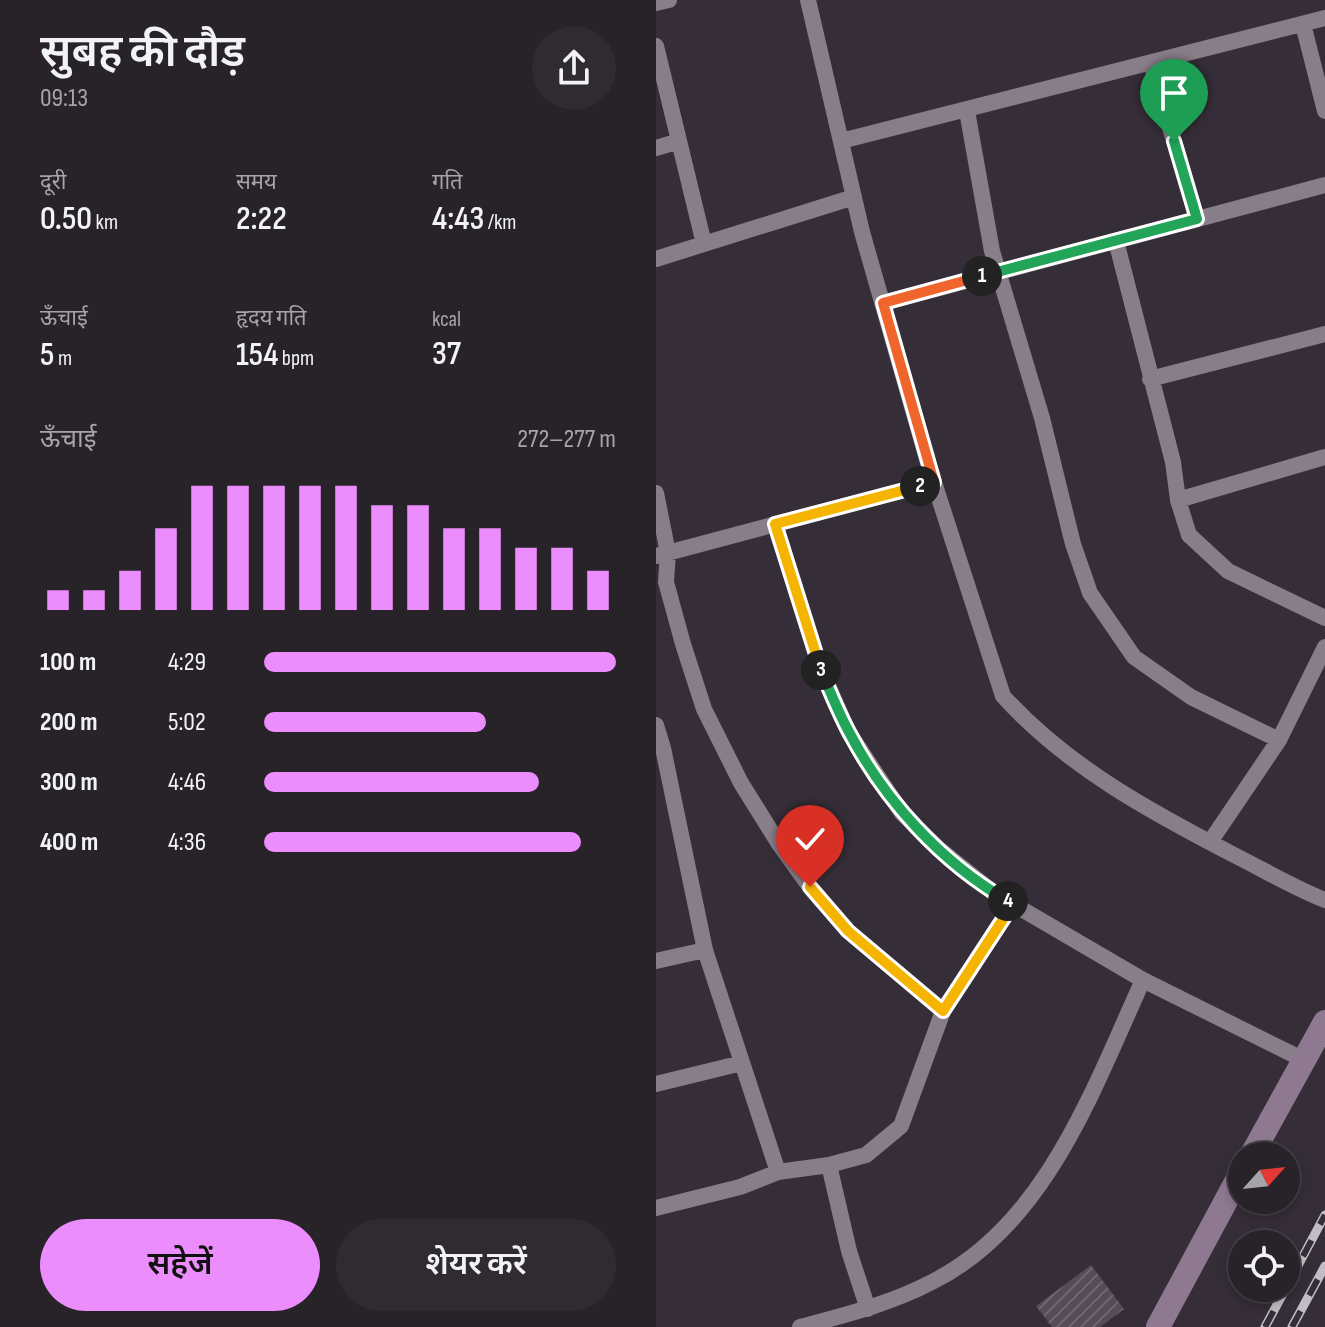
<!DOCTYPE html>
<html lang="hi">
<head>
<meta charset="utf-8">
<style>
	:root { --surface:#282229; --page:#302a31; --text:#f1f3f6; --muted:#a5a4a8; --line:#443f46; --accent:#eb8dfc }
	body { margin:0; font-family:"Sofia Sans Condensed","Noto Sans Devanagari",sans-serif; background:var(--page); color:var(--text); height:100vh; display:flex; flex-direction:column; font-size:30px; white-space:nowrap }
	* { box-sizing:border-box; margin:0 }
	p { font-size:26px; color:var(--muted) }
	.icon { flex:none; width:44px; height:44px; fill:none; stroke:currentColor; stroke-width:2; stroke-linecap:round; stroke-linejoin:round }
	.map { position:relative; flex:1; overflow:hidden }
	.drawer { display:flex; flex-direction:column; background:var(--surface); width:656px }
	.drawer>* { flex:none }
	.needle { width:52px; rotate:63deg }
	.tools { position:absolute; left:572px; top:1142px; display:grid; gap:16px }
	.tools a { display:grid; place-items:center; width:72px; height:72px; border-radius:50%; background:var(--surface); box-shadow:0 4px 12px #0003,0 0 0 2px var(--line); font-size:40px }
	.pin { position:absolute; display:grid; place-items:center; width:68px; height:68px; color:#fff; margin:-82px -34px; border-radius:50% 50% 50% 0; rotate:-45deg; box-shadow:0 0 8px #0007 }
	.pin .icon { rotate:45deg }
	.km { position:absolute; width:40px; height:40px; margin:-20px; border-radius:50%; background:#222; color:#fff; font-size:22px; line-height:40px; text-align:center }
	.round { display:grid; place-items:center; flex:none; width:84px; height:84px; border-radius:42px; background:var(--page) }
	.head { display:flex; align-items:center; justify-content:space-between; height:136px; padding:0 40px }
	h1 { font-size:44px; font-weight:600; line-height:60px }
	.stats { display:grid; grid-template-columns:repeat(3,1fr); gap:12px; height:136px; padding:8px 40px }
	.stats div { display:grid; align-content:center }
	.stats b { font-size:34px; font-weight:600 }
	.stats small { font-size:22px; font-weight:400 }
	.stats p { font-size:22px }
	.chart { height:224px; padding:16px 40px }
	.chart p { display:flex; justify-content:space-between }
	.chart svg { width:100%; height:144px; margin-top:8px; stroke:var(--accent); stroke-width:6 }
	.button { display:flex; gap:16px; margin-top:auto; padding:16px 40px }
	.button a { flex:1; height:92px; border-radius:48px; background:var(--accent); color:#111; font-size:32px; font-weight:600; line-height:92px; text-align:center }
	.button a+a { background:var(--page); color:var(--text) }
	ul { padding:0 40px; list-style:none; font-size:26px }
	li { display:grid; grid-template-columns:128px 96px 1fr; align-items:center; height:60px }
	li i { height:20px; border-radius:10px; background:var(--accent) }
	main { display:flex; flex:1; min-height:0 }
	.map>svg:first-child { display:block }
</style>
</head>
<body>
<main>
<section class="drawer">
<div class="head"><div><h1>सुबह की दौड़</h1><p>09:13</p></div><a class="round"><svg class="icon" aria-label="share" viewBox="0 0 24 24"><path d="M12 15V3M7 8l5-5 5 5M5 13v7h14v-7"/></svg></a></div>
<div class="stats">
<div><p>दूरी</p><b>0.50<small> km</small></b></div>
<div><p>समय</p><b>2:22</b></div>
<div><p>गति</p><b>4:43<small> /km</small></b></div>
</div>
<div class="stats">
<div><p>ऊँचाई</p><b>5<small> m</small></b></div>
<div><p>हृदय गति</p><b>154<small> bpm</small></b></div>
<div><p>kcal</p><b>37</b></div>
</div>
<div class="chart"><p><span>ऊँचाई</span>272–277 m</p>
<svg viewBox="0 0 160 44" preserveAspectRatio="none"><path d="M5 44V38M15 44V38M25 44V32M35 44V19M45 44V6M55 44V6M65 44V6M75 44V6M85 44V6M95 44V12M105 44V12M115 44V19M125 44V19M135 44V25M145 44V25M155 44V32"/></svg>
</div>
<ul>
<li><b>100 m</b>4:29<i style="width:100%"></i></li>
<li><b>200 m</b>5:02<i style="width:63%"></i></li>
<li><b>300 m</b>4:46<i style="width:78%"></i></li>
<li><b>400 m</b>4:36<i style="width:90%"></i></li>
</ul>
<div class="button"><a>सहेजें</a><a>शेयर करें</a></div>
</section>
<div class="map">
<svg width="669" height="1327" viewBox="0 0 669 1327">
	<defs>
		<pattern id="building-hatch" width="6" height="6" patternUnits="userSpaceOnUse" patternTransform="scale(2)"><rect width="6" height="6" fill="#554c56"/><path d="M-1 1l2-2M0 6l6-6M5 7l2-2" fill="none" stroke="#6d666e"/></pattern>
	</defs>
	<rect width="100%" height="100%" fill="#352d37"/>
	<path fill="url(#building-hatch)" d="M 435,1265 L 468,1309 L 444,1327 L 396,1327 L 380,1306 Z"/>
	<g fill="none" stroke-linecap="round" stroke-linejoin="round">
		<path stroke="#887e89" stroke-width="16" d="M 152,0 L 206,232 L 275,473 L 347,696 C 411,767 497,813 580,856 C 610,871 638,888 669,900
			M 0,3 L 13,0
			M 647,24 L 669,111
			M 0,46 L 48,244
			M 495,63 L 541,219
			M 311,111 L 336,251 L 386,418 L 417,544 L 434,593 L 478,657 L 535,697 L 623,740
			M 185,141 L 669,18
			M 0,148 L 23,141
			M 460,241 L 517,462 L 522,500 L 533,535 L 572,571 L 669,618
			M 0,259 L 198,197
			M 227,303 L 669,185
			M 494,379 L 669,334
			M 0,493 L 12,553 L 10,582 L 27,644 L 48,709 L 85,783 L 123,844 L 154,887 L 192,931 L 287,1011
			M 522,500 L 669,457
			M 119,524 L 165,670 L 193,733 L 246,813 L 283,849 L 338,893 L 487,980 L 648,1060
			M 0,556 L 278,482
			M 0,725 L 7,748 L 49,950 L 122,1172
			M 554,842 L 623,740 L 669,647
			M 0,961 L 49,950
			M 0,1084 L 86,1063
			M 173,1165 L 193,1251 L 212,1309
			M 0,1208 L 84,1187 L 122,1172 L 173,1165 L 210,1155 L 245,1126 L 287,1011 L 357,904
			M 144,1327 C 189,1315 234,1304 276,1282 C 390,1225 437,1089 487,980"/>
		<path stroke="#8e7991" stroke-width="24" d="M 595,1156 L 669,1022
			M 502,1327 L 586,1171"/>
		<defs>
			<path id="rail" d="M 630,1288 L 669,1215
				M 609,1327 L 630,1288
				M 636,1327 L 669,1266"/>
		</defs>
		<use href="#rail" stroke="#c2bdc4" stroke-width="9"/>
		<use href="#rail" stroke="#352d37" stroke-width="6" stroke-dasharray="18" stroke-linecap="butt"/>
	</g>
	<g fill="none" stroke-linecap="round" stroke-linejoin="round">
		<defs>
			<path id="split-1" d="M 326,276 L 541,219 L 518,141"/>
			<path id="split-2" d="M 264,486 L 278,482 L 227,303 L 326,276"/>
			<path id="split-3" d="M 165,670 L 119,524 L 264,486"/>
			<path id="split-4" d="M 165,670 C 174,691 182,712 193,732 C 229,801 285,862 352,901"/>
			<path id="split-5" d="M 154,887 L 192,931 L 287,1011 L 357,904 L 352,901"/>
		</defs>
		<use href="#split-1" stroke="#fff" stroke-width="16"/>
		<use href="#split-2" stroke="#fff" stroke-width="16"/>
		<use href="#split-3" stroke="#fff" stroke-width="16"/>
		<use href="#split-4" stroke="#fff" stroke-width="16"/>
		<use href="#split-5" stroke="#fff" stroke-width="16"/>
		<use href="#split-1" stroke="#22a559" stroke-width="10"/>
		<use href="#split-2" stroke="#f0652b" stroke-width="10"/>
		<use href="#split-3" stroke="#f5b400" stroke-width="10"/>
		<use href="#split-4" stroke="#22a559" stroke-width="10"/>
		<use href="#split-5" stroke="#f5b400" stroke-width="10"/>
	</g>
</svg>
<div class="tools">
<a><svg class="needle" viewBox="-14 -14 28 28"><path d="M0-13l5 13h-10z" fill="#e53935"/><path d="M0 13l5-13h-10z" fill="#a5a4a8"/></svg></a>
<a><svg class="icon" aria-label="locate" viewBox="0 0 24 24"><circle cx="12" cy="12" r="6"/><path d="M12 2v4M12 18v4M2 12h4M18 12h4"/></svg></a>
</div>
<div class="pin" style="left:518px;top:141px;background:#1e9e55"><svg class="icon" aria-label="arrive" viewBox="0 0 24 24"><path d="M6 21V4h12l-3 4 3 4H6"/></svg></div>
<div class="pin" style="left:154px;top:887px;background:#d93025"><svg class="icon" aria-label="check" viewBox="0 0 24 24"><path d="M5 12l5 5 9-10"/></svg></div>
<b class="km" style="left:326px;top:276px">1</b>
<b class="km" style="left:264px;top:486px">2</b>
<b class="km" style="left:165px;top:670px">3</b>
<b class="km" style="left:352px;top:901px">4</b>
</div>
</main>
</body>
</html>
